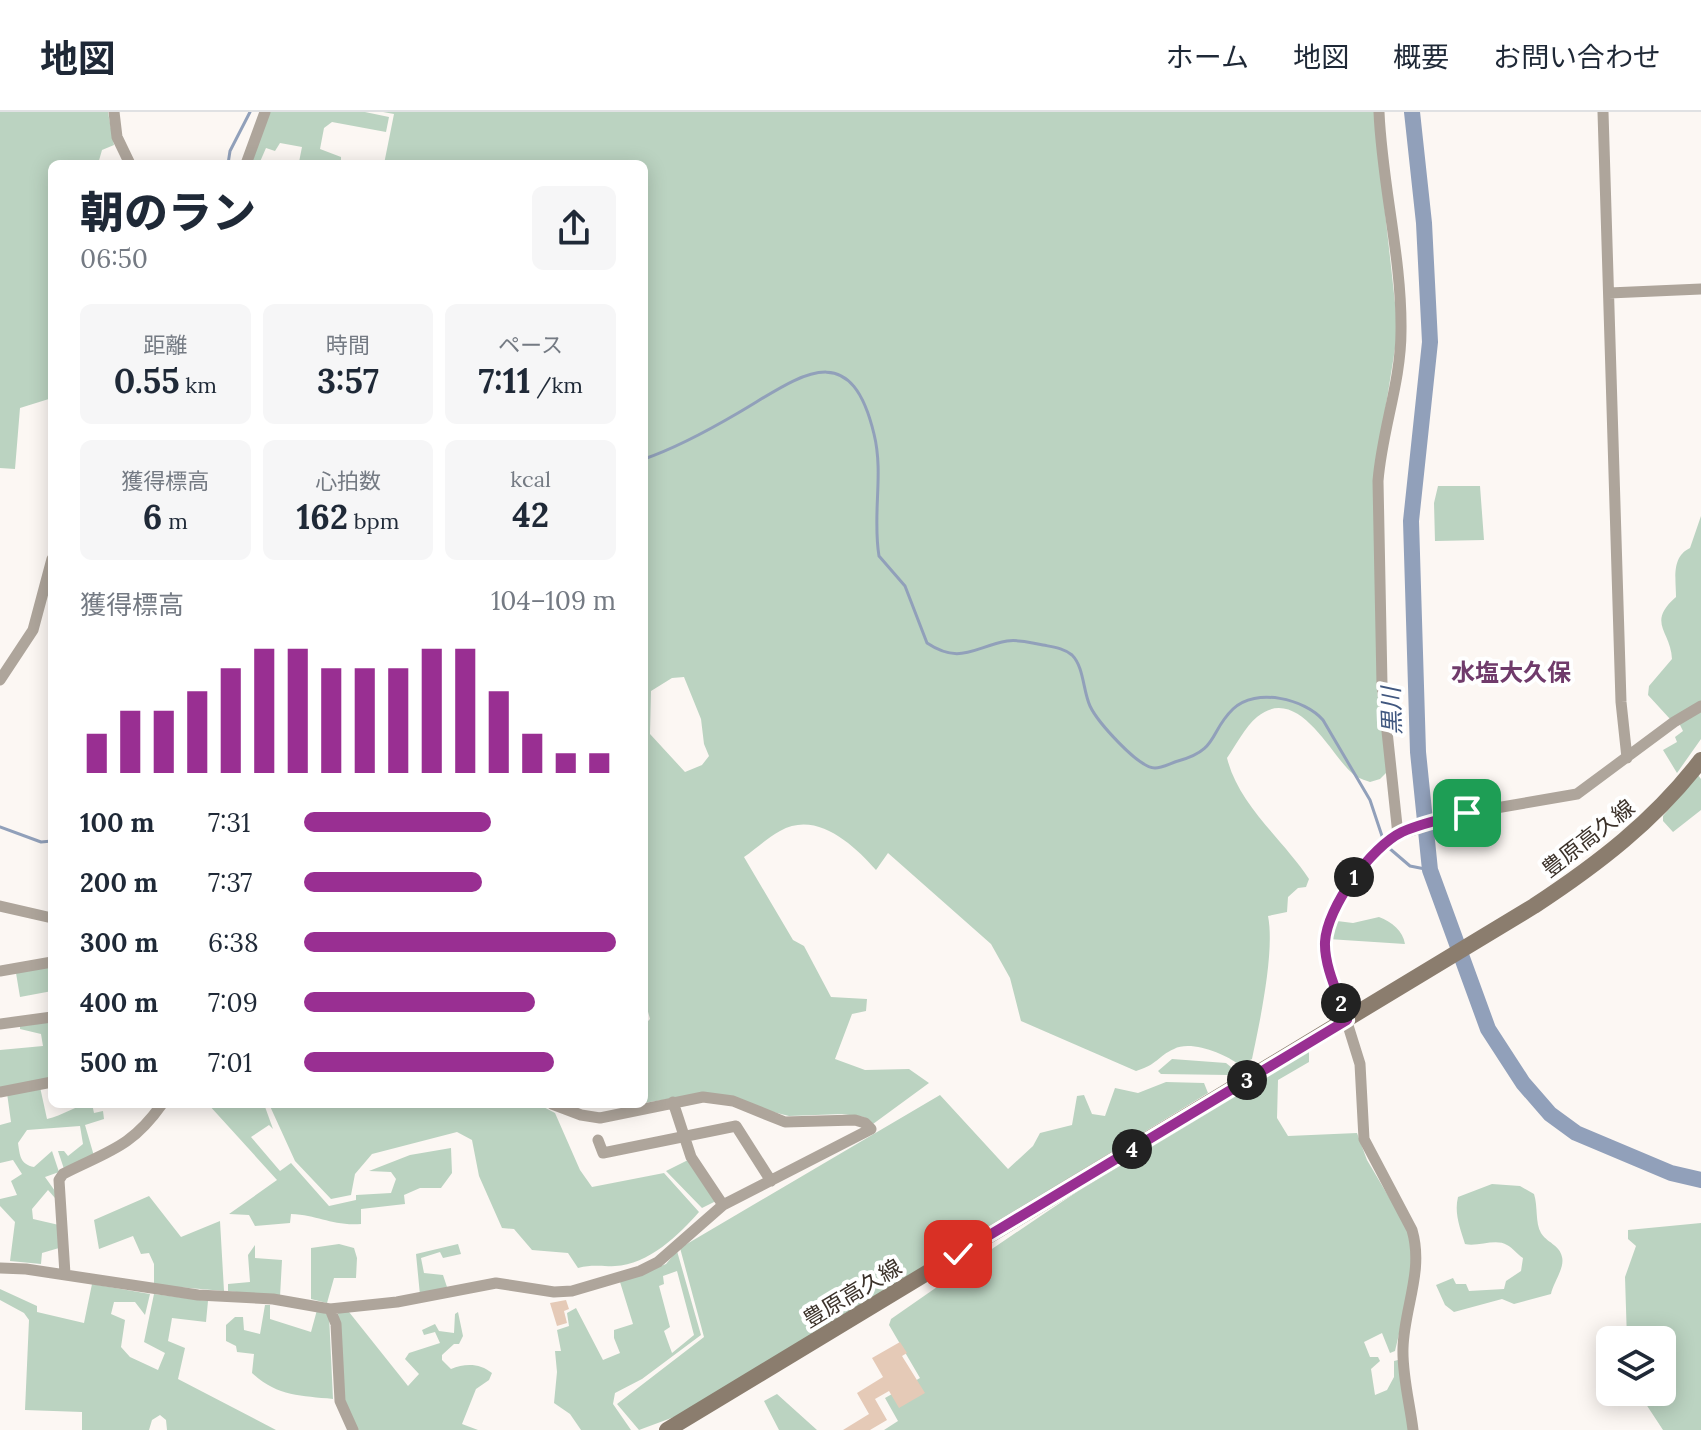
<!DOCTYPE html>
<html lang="ja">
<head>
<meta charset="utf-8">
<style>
	:root { --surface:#fff; --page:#f6f6f7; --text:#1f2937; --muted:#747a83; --line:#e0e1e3; --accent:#992f92 }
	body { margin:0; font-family:Lora,"Noto Sans JP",serif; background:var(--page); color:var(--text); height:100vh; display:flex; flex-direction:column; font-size:30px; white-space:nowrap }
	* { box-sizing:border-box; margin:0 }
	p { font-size:26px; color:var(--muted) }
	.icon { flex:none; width:44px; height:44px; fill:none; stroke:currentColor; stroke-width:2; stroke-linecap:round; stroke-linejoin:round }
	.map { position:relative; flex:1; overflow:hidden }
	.details { position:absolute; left:48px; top:48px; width:600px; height:948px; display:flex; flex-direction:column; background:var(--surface); border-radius:12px; box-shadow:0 4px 20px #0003 }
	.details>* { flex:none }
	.fabs { position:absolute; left:1596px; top:1214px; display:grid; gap:16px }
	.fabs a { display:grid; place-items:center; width:80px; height:80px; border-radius:12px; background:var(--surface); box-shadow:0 4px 20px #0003; font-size:40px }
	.pin { position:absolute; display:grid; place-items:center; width:68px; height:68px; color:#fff; margin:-34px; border-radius:16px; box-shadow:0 4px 12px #0006 }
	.km { position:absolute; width:40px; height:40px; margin:-20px; border-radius:50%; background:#222; color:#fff; font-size:22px; line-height:40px; text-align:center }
	.round { display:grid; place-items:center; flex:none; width:84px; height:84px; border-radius:12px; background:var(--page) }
	.headline { display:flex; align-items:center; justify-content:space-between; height:136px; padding:0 32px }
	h1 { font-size:44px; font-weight:800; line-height:60px }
	.stats { display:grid; grid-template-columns:repeat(3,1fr); gap:12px; height:136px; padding:8px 32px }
	.stats div { display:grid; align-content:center; border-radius:12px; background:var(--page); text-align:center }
	.stats b { font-size:34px; font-weight:800 }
	.stats small { font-size:22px; font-weight:400 }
	.stats p { font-size:22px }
	.chart { height:224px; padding:16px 32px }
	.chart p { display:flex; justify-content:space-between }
	.chart svg { width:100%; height:144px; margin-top:8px; stroke:var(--accent); stroke-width:6 }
	ul { padding:0 32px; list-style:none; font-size:26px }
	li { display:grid; grid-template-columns:128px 96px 1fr; align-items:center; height:60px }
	li i { height:20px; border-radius:10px; background:var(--accent) }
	header { display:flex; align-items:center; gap:48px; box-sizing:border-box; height:112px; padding:0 40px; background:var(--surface); border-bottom:2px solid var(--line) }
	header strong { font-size:38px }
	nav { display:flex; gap:44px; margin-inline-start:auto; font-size:28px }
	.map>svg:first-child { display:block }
</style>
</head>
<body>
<header>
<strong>地図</strong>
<nav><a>ホーム</a><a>地図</a><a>概要</a><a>お問い合わせ</a></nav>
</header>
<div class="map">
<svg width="1701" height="1318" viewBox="0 0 1701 1318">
	<rect width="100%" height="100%" fill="#fcf7f3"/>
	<path fill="#bbd3c1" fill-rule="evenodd" d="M 0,0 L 108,0 L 114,33 L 102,38 L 98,52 L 52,52 L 52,243 L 50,244 L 52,286 L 20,296 L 15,357 L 0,356 Z
		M 269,0 L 365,0 L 389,5 L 386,20 L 332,10 L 324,16 L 320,37 L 341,45 L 341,52 L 287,52 L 299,50 L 302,35 L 280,31 L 275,39 L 266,36 L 259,52 L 249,52 Z
		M 383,0 L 1374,0 L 1398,218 L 1374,368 L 1388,659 L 1380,667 L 1370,670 C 1365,668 1357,666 1353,662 C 1331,644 1298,571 1257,605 C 1245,615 1236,633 1227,646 C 1239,694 1282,726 1309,767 L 1306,775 L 1298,776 L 1288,785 L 1287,800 L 1268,804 C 1275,839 1260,909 1252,947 L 1239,953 C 1226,942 1191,928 1174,937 C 1158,944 1157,953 1136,959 L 1021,909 L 1010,866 L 991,832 L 888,741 L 876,758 C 853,732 816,698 780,719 C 767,726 756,737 744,745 L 793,828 L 804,834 L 831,885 L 867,887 L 866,899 L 852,902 L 835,947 L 865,958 L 909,957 L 929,971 L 873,1012 L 864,1005 L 842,1002 L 789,1004 L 700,982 L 644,991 L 644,913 L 650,907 L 644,885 L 644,52 L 384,52 L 394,2 ZM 684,565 L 701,607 L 704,632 L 709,644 L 702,653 L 685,660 L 650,622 L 651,579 L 672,566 Z
		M 1438,374 L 1480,374 L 1484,428 L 1435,429 L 1434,391 Z
		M 1701,404 L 1701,589 L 1670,607 L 1648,583 L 1649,574 L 1672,547 C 1671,519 1646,511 1676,485 C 1676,467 1671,445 1690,436 Z
		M 1701,596 L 1701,627 L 1677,661 L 1663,638 L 1677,630 L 1675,625 L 1683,619 L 1679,611 Z
		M 1698,663 L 1701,667 L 1701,698 L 1673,720 L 1663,709 L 1663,704 Z
		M 1379,805 C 1392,810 1403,819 1405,832 L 1328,827 L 1337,809 L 1353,811 Z
		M 52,853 L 52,879 L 20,885 L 16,861 Z
		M 52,910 L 52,966 L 0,977 L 0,938 L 43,934 L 41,922 L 20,917 L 20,914 Z
		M 1309,939 L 1309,950 L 1278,968 L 1277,1006 L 1288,1024 L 1357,1021 L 1367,1048 L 1409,1119 L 1413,1162 L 1395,1239 L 1390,1241 L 1382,1221 L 1364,1230 L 1370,1245 L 1378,1245 L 1380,1249 L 1371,1257 L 1375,1283 L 1387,1278 L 1394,1265 L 1394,1249 L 1398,1248 L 1410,1318 L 884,1318 L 898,1309 L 885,1286 L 920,1266 L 889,1213 L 891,1207 C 1027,1112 1164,1018 1309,939 Z
		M 1172,947 L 1226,951 L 1236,959 L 1229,963 L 1161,962 L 1158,959 Z
		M 1166,970 L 1204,971 L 1208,981 L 682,1302 L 639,1318 L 617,1292 L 704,1225 L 680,1136 L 940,983 L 1008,1057 L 1033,1034 L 1040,1021 L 1072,1013 L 1077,984 L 1084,983 L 1092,1002 L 1105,1004 L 1115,976 L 1138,981 Z
		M 40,975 L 47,1007 C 62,1004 77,992 92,992 L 94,1001 L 103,999 L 104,1007 L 85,1013 L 94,1044 L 64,1057 L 58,1039 L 64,1039 L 68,1044 L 83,1032 L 80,1014 L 27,1018 L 18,1031 C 20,1044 20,1052 34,1055 L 52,1039 L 59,1060 L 45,1065 L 55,1079 L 55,1086 L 48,1078 L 32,1097 L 33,1107 L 59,1113 L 59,1136 L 42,1141 L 41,1152 L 10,1149 L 15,1110 L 0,1094 L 0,1087 L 17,1083 L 11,1069 L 22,1062 L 13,1048 L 0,1051 L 0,1013 L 11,1010 L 7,981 Z
		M 208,992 L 264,992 L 273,1017 L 269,1013 L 251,1025 L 280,1059 L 291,1051 L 329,1094 L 356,1088 L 356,1083 L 391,1081 L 396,1067 L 391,1060 L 369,1059 L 410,1043 L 451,1036 L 452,1061 L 441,1076 L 420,1076 L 404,1083 L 405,1092 L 361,1097 L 361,1112 C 331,1114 319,1103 291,1102 L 290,1111 L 255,1114 L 249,1103 L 229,1102 L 277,1068 Z
		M 269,992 L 538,992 L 555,1001 L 580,1058 L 592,1075 L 664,1061 L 699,1100 C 680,1122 648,1153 615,1154 C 600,1155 595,1152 578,1156 L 568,1141 L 532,1138 L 514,1117 L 502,1116 L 479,1064 L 472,1028 L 457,1020 L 372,1042 L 355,1062 L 351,1083 L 331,1087 L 295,1049 Z
		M 688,1048 L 716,1089 L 702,1096 L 666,1059 Z
		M 1492,1072 L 1520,1074 L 1534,1082 C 1538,1094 1535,1111 1541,1121 C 1546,1130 1560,1133 1562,1145 C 1565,1156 1553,1171 1551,1182 L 1514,1192 L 1502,1187 L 1454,1200 L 1445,1193 L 1436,1173 L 1453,1166 L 1456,1172 L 1466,1172 L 1469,1179 L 1504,1177 L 1506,1169 L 1521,1159 L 1523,1146 C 1517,1142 1513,1136 1507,1133 C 1496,1126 1478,1135 1465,1132 C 1460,1116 1454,1101 1458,1085 Z
		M 149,1084 L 181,1125 L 220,1109 L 224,1179 L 154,1173 L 154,1152 L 149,1141 L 141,1142 L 133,1124 L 99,1137 L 94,1108 Z
		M 1701,1111 L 1701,1318 L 1663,1318 L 1638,1280 L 1662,1280 L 1662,1228 L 1627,1228 L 1625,1165 L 1636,1134 L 1628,1127 L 1628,1118 Z
		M 339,1132 L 354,1136 L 357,1146 L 356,1166 L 334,1166 L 327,1191 L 311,1187 L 311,1136 Z
		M 458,1132 L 461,1142 L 443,1146 L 440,1140 L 421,1146 L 424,1161 L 443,1163 L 448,1178 L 420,1183 L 416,1142 Z
		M 255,1133 L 255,1146 L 282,1148 L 280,1185 L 228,1179 L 228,1172 L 250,1170 L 248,1143 Z
		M 677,1139 L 701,1223 L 642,1267 L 615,1281 L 613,1292 L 631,1318 L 581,1318 L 570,1302 L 554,1291 L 557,1260 L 555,1239 L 561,1239 L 557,1218 L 569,1214 L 567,1201 L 576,1196 L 603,1248 L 620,1241 L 614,1226 L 614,1218 L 633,1212 L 620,1170 L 666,1152 ZM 677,1159 L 694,1223 L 672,1241 L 664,1219 L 670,1215 L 659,1174 L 664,1172 L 663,1164 Z
		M 92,1172 L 150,1182 L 145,1203 L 135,1190 L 114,1190 L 111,1202 L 125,1208 L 121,1235 L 130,1245 L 158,1258 L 165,1241 L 144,1230 L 154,1182 L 208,1189 L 206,1210 L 172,1206 L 168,1229 L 185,1236 L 178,1267 L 276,1318 L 167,1318 L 166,1308 L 160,1303 L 152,1308 L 149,1318 L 82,1318 L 82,1300 L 25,1298 L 29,1208 L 24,1201 L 0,1188 L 0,1177 L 37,1194 L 37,1200 L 84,1211 Z
		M 265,1193 L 270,1193 L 270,1207 L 311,1220 L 317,1198 L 329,1203 L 333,1287 C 301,1284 276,1284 252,1261 L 254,1242 L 237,1240 L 236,1234 L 226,1229 L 226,1213 L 235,1205 L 243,1205 L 244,1218 L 260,1222 Z
		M 338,1200 L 349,1200 L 408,1274 L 419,1262 L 405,1247 L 409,1241 L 440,1231 L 435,1220 L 424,1223 L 422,1218 L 435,1212 L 439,1219 L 454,1221 L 455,1202 L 458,1200 L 463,1224 L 459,1232 L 454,1232 L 442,1243 L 442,1248 L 451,1257 C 465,1251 480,1251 492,1261 L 489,1268 L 476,1277 L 462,1312 L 478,1318 L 356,1318 L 343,1289 Z
		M 777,1282 L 817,1318 L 779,1318 L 764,1289 Z"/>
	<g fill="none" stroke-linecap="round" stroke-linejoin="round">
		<path stroke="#91a0ba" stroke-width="3" d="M 228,52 L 230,39 L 250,0
			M 644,347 C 676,336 709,318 738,301 C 798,266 850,221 874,322 C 884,362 872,403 879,444 L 905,474 L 927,531 C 960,553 974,535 1007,529 C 1020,527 1031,531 1043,533 C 1053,535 1064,536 1072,543 C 1084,555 1083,579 1090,594 C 1097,609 1138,656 1155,656 C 1162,656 1171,651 1178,649 C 1219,638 1209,620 1233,597 C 1256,575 1305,587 1323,608 L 1370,688 L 1384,730
			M 0,715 L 41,730 L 52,729
			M 1389,736 L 1410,754 L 1430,758"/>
		<path stroke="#91a0ba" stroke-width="16" d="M 1412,0 L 1424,111 L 1430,230 L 1411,409 L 1418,640 L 1430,758 L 1488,917 L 1523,971 L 1550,1002 L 1576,1021 L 1671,1061 L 1701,1068"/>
	</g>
	<path fill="#e5cab7" d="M 566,1188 L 569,1197 L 564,1199 L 567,1211 L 557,1214 L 550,1191 Z
		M 900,1230 L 907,1241 L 902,1244 L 925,1281 L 899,1296 L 889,1279 L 875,1287 L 887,1308 L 870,1318 L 843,1318 L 869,1302 L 857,1281 L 883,1265 L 872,1246 Z"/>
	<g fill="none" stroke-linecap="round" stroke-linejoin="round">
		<path stroke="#aea59b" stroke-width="11" d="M 114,0 L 117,25 L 130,52
			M 1379,0 C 1382,73 1402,146 1401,219 C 1401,270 1382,318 1378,369 L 1382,572 L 1398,723
			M 1603,0 L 1621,590 L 1627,646
			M 246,52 L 265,0
			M 1609,181 L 1701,177
			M 0,568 L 33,518 L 52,447
			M 0,794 L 52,806
			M 0,859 L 52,850
			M 0,912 L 52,905
			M 0,980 L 52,970
			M 673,990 L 691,1045 L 723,1093
			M 598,1028 L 603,1041 L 736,1014 L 771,1069
			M 0,1156 L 26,1157 L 198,1183 L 273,1187 L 330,1197 L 397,1190 L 496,1171 L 554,1180 L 572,1179 L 640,1159 L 658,1150 L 723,1093 L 871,1017 L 865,1011 L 855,1008 L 785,1010 L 733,989 L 703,985 L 600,1006 L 581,1003 L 552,992
			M 65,1162 L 59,1068 L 63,1062 C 108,1039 131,1036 162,992
			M 330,1197 L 336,1212 L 340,1289 L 353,1318
			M 1413,1318 C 1410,1292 1402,1263 1403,1236 C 1404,1196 1424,1159 1412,1118 L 1364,1027 L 1360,952 L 1326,843 L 1325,828 L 1329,811 L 1343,783 L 1366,751 L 1395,724 L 1467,701 L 1577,682 L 1674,610 L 1701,594"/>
		<path stroke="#8b7d6e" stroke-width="16" d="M 667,1318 L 1534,794 C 1598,752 1654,709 1701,648"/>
	</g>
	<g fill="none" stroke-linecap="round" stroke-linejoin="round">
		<defs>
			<path id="route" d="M 958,1142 L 1347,908 C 1339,884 1324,855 1325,830 C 1327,795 1371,735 1402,720 C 1422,711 1446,706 1467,701"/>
		</defs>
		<use href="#route" stroke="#fff" stroke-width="16"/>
		<use href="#route" stroke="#992f92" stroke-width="10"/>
	</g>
	<g text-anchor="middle" stroke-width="8" stroke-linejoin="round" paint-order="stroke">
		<g font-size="22" fill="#3c322a" stroke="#fff">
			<text transform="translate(1588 726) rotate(-38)" y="8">豊原高久線</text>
			<text transform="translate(852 1181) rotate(-31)" y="8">豊原高久線</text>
		</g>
		<g font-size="24" font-weight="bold" fill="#703b6b" stroke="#fff">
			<text x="1511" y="569">水塩大久保</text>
		</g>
		<g font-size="24" font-style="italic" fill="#40577f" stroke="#fff">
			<text transform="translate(1392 599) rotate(-92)" y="8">黒川</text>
		</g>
	</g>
</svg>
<div class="fabs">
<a><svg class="icon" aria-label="layers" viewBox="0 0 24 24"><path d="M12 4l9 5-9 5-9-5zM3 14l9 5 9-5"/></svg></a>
</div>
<div class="pin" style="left:1467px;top:701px;background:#1e9e55"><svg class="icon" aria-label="arrive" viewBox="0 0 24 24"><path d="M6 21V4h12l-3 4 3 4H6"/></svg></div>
<div class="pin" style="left:958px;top:1142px;background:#d93025"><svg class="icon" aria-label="check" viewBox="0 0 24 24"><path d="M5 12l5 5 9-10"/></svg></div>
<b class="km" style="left:1354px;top:765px">1</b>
<b class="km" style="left:1341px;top:891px">2</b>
<b class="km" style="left:1247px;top:968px">3</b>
<b class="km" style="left:1132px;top:1037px">4</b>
<section class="details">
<div class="headline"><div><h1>朝のラン</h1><p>06:50</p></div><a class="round"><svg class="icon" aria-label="share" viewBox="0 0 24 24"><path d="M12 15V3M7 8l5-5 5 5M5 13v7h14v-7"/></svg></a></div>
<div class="stats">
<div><p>距離</p><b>0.55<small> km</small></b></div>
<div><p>時間</p><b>3:57</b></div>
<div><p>ペース</p><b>7:11<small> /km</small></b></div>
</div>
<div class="stats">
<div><p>獲得標高</p><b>6<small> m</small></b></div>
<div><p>心拍数</p><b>162<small> bpm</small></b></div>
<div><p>kcal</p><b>42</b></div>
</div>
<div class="chart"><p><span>獲得標高</span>104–109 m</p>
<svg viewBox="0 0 160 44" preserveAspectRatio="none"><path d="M5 44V32M15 44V25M25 44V25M35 44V19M45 44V12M55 44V6M65 44V6M75 44V12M85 44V12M95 44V12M105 44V6M115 44V6M125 44V19M135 44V32M145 44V38M155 44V38"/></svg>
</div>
<ul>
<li><b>100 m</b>7:31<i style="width:60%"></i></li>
<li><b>200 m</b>7:37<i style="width:57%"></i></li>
<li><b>300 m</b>6:38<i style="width:100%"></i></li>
<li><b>400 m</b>7:09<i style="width:74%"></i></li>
<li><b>500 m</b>7:01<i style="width:80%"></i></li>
</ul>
</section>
</div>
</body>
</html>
